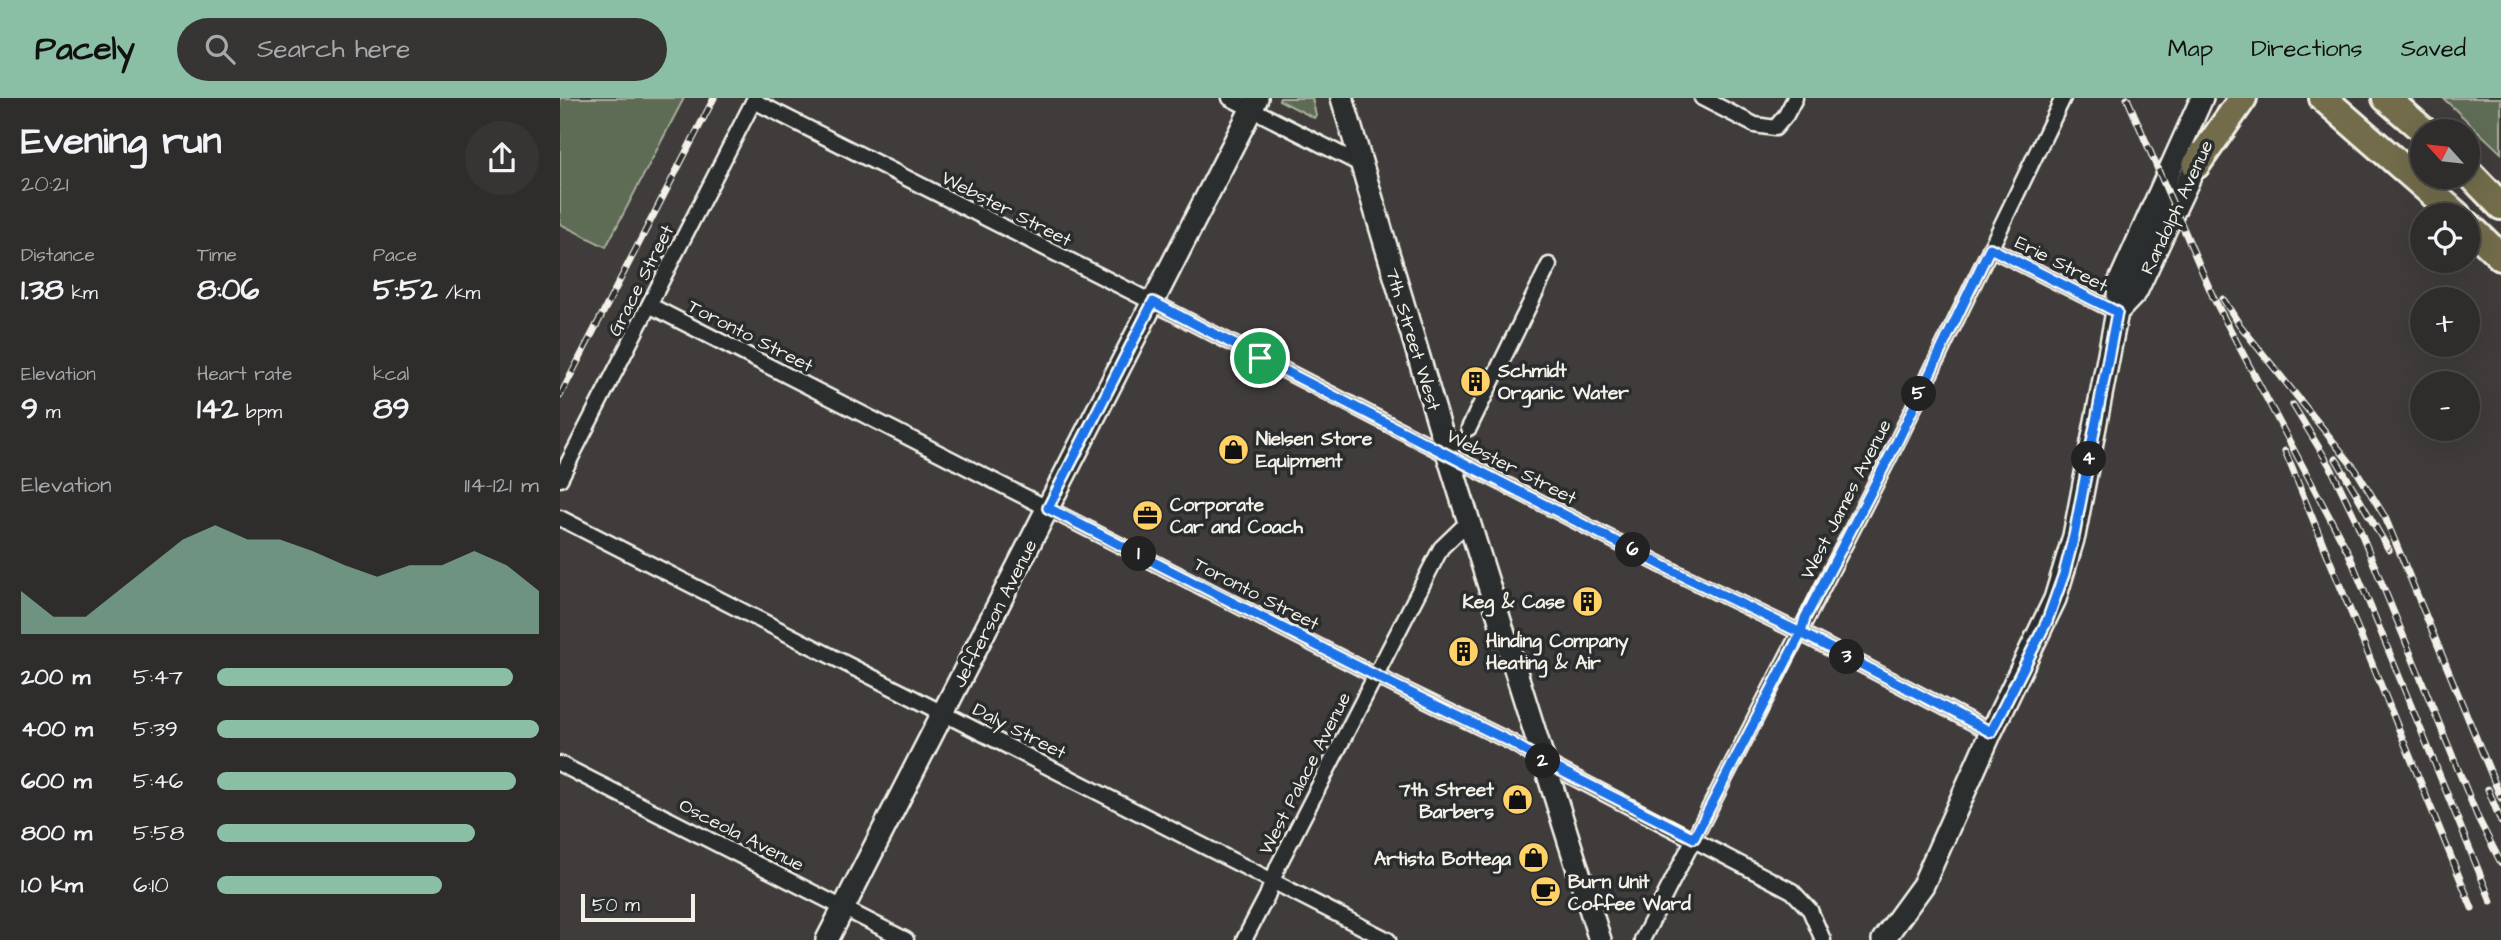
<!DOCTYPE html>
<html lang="en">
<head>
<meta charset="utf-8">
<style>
	:root { --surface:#2f2d2c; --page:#373534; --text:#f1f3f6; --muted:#a7a8a9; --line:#4a4948; --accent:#8abfa5 }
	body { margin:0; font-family:"Architects Daughter",sans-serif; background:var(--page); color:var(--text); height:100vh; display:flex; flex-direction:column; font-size:26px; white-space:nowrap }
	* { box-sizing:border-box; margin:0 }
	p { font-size:23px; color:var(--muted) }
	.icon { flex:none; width:38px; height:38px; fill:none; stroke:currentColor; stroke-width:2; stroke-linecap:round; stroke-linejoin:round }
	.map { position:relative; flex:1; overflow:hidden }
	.drawer { display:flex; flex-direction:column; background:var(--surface); width:560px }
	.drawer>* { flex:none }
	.needle { width:46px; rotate:297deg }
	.buttons { position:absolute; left:1850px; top:21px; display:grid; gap:14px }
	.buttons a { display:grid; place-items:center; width:70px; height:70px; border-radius:50%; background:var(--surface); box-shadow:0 7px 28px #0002,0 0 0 2px var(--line); font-size:35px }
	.scale { position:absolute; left:21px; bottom:18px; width:114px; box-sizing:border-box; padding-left:7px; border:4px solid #f4f1e8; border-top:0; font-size:19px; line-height:24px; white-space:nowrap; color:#f4f1e8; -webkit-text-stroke:5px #2a2d2e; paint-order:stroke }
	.pin { position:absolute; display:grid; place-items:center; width:60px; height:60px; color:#fff; margin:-30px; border:4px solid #fff; border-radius:50%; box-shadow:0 2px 7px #0007 }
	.km { position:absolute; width:35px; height:35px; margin:-18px; border-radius:50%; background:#222; color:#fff; font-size:19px; line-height:35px; text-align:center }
	.round { display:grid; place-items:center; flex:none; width:74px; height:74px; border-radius:37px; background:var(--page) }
	.summary { display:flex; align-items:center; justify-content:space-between; height:119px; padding:0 21px }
	h1 { font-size:38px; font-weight:700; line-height:52px }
	.metrics { display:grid; grid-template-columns:repeat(3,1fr); gap:10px; height:119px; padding:7px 21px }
	.metrics div { display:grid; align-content:center }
	.metrics b { font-size:30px; font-weight:700 }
	.metrics small { font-size:19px; font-weight:400 }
	.metrics p { font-size:19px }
	.chart { height:196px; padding:14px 21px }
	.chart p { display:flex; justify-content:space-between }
	.chart svg { width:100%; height:126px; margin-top:7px; fill:var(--accent); opacity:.7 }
	ul { padding:0 21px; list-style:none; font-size:23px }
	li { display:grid; grid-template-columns:112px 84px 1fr; align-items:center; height:52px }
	li i { height:18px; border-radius:9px; background:var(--accent) }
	header { display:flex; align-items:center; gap:42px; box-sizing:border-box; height:98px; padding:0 35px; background:var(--accent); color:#111 }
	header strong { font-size:33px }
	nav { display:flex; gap:38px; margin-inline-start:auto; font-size:24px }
	.search { width:490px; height:63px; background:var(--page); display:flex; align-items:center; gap:18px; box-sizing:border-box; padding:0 24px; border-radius:38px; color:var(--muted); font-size:26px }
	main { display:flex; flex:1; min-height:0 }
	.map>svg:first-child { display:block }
</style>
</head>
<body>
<header>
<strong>Pacely</strong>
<div class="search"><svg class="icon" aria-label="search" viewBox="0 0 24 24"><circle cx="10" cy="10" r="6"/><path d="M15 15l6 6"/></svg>Search here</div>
<nav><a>Map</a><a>Directions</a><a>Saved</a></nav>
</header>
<main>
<section class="drawer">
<div class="summary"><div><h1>Evening run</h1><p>20:21</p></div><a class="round"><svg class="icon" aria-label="share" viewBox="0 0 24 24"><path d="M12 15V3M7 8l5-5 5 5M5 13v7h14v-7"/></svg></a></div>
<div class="metrics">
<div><p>Distance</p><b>1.38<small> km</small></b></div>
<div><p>Time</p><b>8:06</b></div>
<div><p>Pace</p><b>5:52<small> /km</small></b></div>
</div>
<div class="metrics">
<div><p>Elevation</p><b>9<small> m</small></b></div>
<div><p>Heart rate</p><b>142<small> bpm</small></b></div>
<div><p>kcal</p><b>89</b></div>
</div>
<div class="chart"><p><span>Elevation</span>114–121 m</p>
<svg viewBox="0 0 160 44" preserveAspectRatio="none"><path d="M0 44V29L10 38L20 38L30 29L40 20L50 11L60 6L70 11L80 11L90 15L100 20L110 24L120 20L130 20L140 15L150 20L160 29V44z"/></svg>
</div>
<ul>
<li><b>200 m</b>5:47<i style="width:92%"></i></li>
<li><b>400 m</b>5:39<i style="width:100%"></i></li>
<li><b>600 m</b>5:46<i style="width:93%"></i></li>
<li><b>800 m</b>5:58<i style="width:80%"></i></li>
<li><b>1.0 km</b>6:10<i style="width:70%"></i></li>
</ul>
</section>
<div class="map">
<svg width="1941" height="842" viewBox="0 0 1941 842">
	<rect width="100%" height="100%" fill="#3f3c3b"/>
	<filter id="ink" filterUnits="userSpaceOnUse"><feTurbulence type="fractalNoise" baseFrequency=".0143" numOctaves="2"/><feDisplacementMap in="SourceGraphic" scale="14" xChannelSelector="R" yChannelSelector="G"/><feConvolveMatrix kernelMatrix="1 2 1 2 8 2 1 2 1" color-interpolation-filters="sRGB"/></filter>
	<g filter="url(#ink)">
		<path fill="#5e6c54" stroke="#a9ae9e" stroke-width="2" d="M 0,0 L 124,0 L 46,149 L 0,126 Z
			M 720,0 L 752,0 L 756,17 L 754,20 L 719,2 Z
			M 1883,0 L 1941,0 L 1941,55 Z"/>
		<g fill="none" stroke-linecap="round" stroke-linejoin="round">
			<defs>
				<path id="street" d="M 670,0 L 802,67
					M 1142,0 L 1195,27 L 1215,30 L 1226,17 L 1235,0
					M 194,3 L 592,204 L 1117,475 L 1241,535 L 1431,634
					M 1430,150 L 1557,214
					M 89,207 L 834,587 L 951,644 L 984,664 L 1232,793 L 1250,812 L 1263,842
					M 909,330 L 989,167
					M 0,381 L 195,0
					M 0,420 L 828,842
					M 0,666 L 346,842
					M 684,842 L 707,798 L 718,768 L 881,450 L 909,423
					M 1082,842 L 1338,342 L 1503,0"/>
				<path id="secondary" d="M 782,0 L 888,357 L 1040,842
					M 1557,214 L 1576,194 L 1642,53
					M 267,842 L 697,0
					M 1323,842 L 1363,787 L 1431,634 L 1495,501 L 1514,438 L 1557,214 L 1559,185 L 1642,0"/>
				<path id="highway" d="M 1763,0 L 1897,117
					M 1826,0 L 1864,33
					M 1636,67 L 1683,0
					M 1908,74 L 1941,108
					M 1908,127 L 1941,159"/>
			</defs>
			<use href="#street" stroke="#f4f1e8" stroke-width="19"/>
			<use href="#secondary" stroke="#f4f1e8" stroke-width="26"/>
			<use href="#highway" stroke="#f4f1e8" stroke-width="32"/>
			<use href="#street" stroke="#2a2d2e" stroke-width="14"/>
			<use href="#secondary" stroke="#2a2d2e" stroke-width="21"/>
			<use href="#highway" stroke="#726c4b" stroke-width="26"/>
			<defs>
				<path id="rail" d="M 1567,0 L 1654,201 L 1789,456 L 1931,803
					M 1663,201 L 1679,226 L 1796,372 L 1825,419 L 1941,700
					M 0,298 L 154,0
					M 1733,307 L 1770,368 L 1795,420 L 1918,720 L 1941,765
					M 1725,353 L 1912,810
					M 1776,361 L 1829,452
					M 1928,691 L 1941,724"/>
			</defs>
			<use href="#rail" stroke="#f4f1e8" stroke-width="7"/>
			<use href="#rail" stroke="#2a2d2e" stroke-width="4.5" stroke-dasharray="13" stroke-linecap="butt"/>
		</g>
	</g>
	<g fill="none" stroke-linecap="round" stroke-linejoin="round" filter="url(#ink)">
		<defs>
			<path id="route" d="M 700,260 L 593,204 L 488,410 L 834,587 L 951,644 L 984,664 L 1134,740 L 1241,535 L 1431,634 L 1487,523 L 1504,476 L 1514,438 L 1557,214 L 1430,150 L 1338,342 L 1245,520 L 1241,535 L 1117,475 L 700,260"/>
		</defs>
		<use href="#route" stroke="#fff" stroke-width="14"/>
		<use href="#route" stroke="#1a73e8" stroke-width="9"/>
	</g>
	<defs>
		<symbol id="building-disc" viewBox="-11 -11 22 22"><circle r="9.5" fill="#ffd166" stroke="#2a2d2e"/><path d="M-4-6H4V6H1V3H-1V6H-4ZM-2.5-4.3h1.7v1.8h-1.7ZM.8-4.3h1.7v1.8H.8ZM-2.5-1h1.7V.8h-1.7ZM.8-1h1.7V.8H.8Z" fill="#111"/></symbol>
		<symbol id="shop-disc" viewBox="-11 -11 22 22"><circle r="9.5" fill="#ffd166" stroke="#2a2d2e"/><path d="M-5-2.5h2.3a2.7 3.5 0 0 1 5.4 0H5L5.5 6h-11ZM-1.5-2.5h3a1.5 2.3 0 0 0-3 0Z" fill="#111"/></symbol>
		<symbol id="office-disc" viewBox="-11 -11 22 22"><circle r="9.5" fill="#ffd166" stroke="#2a2d2e"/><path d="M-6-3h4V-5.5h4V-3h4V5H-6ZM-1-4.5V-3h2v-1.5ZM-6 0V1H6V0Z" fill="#111"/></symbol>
		<symbol id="cafe-disc" viewBox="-11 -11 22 22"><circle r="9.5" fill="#ffd166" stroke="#2a2d2e"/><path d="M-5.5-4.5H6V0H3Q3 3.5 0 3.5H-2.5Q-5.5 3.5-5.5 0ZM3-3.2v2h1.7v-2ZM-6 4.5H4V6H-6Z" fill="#111"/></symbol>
	</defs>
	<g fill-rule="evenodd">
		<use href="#building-disc" x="898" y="266" width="35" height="35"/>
		<use href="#shop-disc" x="656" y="334" width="35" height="35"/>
		<use href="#office-disc" x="570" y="400" width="35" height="35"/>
		<use href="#building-disc" x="1010" y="486" width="35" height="35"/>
		<use href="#building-disc" x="886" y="536" width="35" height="35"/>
		<use href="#shop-disc" x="940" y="684" width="35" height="35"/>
		<use href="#shop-disc" x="956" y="742" width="35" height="35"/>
		<use href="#cafe-disc" x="968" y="776" width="35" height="35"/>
	</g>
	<g text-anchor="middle" stroke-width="7" stroke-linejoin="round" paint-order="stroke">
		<g font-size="19" fill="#f4f1e8" stroke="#2a2d2e">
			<text transform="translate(1616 109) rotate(-65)" y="7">Randolph Avenue</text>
			<text transform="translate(447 110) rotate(27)" y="7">Webster Street</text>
			<text transform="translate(1502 165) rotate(27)" y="7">Erie Street</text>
			<text transform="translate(80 182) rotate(-63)" y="7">Grace Street</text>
			<text transform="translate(191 237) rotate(27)" y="7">Toronto Street</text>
			<text transform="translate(854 241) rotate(73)" y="7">7th Street West</text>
			<text transform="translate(952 368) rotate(27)" y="7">Webster Street</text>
			<text transform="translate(1285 401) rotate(-63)" y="7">West James Avenue</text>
			<text transform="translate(697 495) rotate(27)" y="7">Toronto Street</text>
			<text transform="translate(434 515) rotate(-63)" y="7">Jefferson Avenue</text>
			<text transform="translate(460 632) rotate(27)" y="7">Daly Street</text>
			<text transform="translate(744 675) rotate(-63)" y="7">West Palace Avenue</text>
			<text transform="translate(182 736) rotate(27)" y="7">Osceola Avenue</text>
		</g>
		<g font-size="19" font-weight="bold" fill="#f4f1e8" stroke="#2a2d2e" text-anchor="start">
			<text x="938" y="279">Schmidt<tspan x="938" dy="22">Organic Water</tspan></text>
			<text x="696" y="347">Nielsen Store<tspan x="696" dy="22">Equipment</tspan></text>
			<text x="610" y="413">Corporate<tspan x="610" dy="22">Car and Coach</tspan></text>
			<text x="1005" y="510" text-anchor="end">Keg &amp; Case</text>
			<text x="926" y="549">Hinding Company<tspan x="926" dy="22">Heating &amp; Air</tspan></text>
			<text x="934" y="698" text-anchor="end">7th Street<tspan x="934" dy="22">Barbers</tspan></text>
			<text x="951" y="767" text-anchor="end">Artista Bottega</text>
			<text x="1008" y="790">Burn Unit<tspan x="1008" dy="22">Coffee Ward</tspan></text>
		</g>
	</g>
</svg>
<div class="buttons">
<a><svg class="needle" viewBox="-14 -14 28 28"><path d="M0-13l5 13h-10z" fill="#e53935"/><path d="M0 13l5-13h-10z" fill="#a7a8a9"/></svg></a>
<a><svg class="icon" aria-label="locate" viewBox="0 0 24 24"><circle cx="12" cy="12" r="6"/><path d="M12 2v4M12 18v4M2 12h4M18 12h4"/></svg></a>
<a>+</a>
<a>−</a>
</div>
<div class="scale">50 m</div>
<div class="pin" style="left:700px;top:260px;background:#1e9e55"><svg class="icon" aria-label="arrive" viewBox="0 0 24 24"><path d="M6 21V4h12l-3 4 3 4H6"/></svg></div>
<b class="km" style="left:579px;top:456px">1</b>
<b class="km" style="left:983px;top:663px">2</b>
<b class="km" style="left:1287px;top:559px">3</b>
<b class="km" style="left:1529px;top:361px">4</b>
<b class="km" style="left:1359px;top:296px">5</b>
<b class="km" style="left:1073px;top:452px">6</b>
</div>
</main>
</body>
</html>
